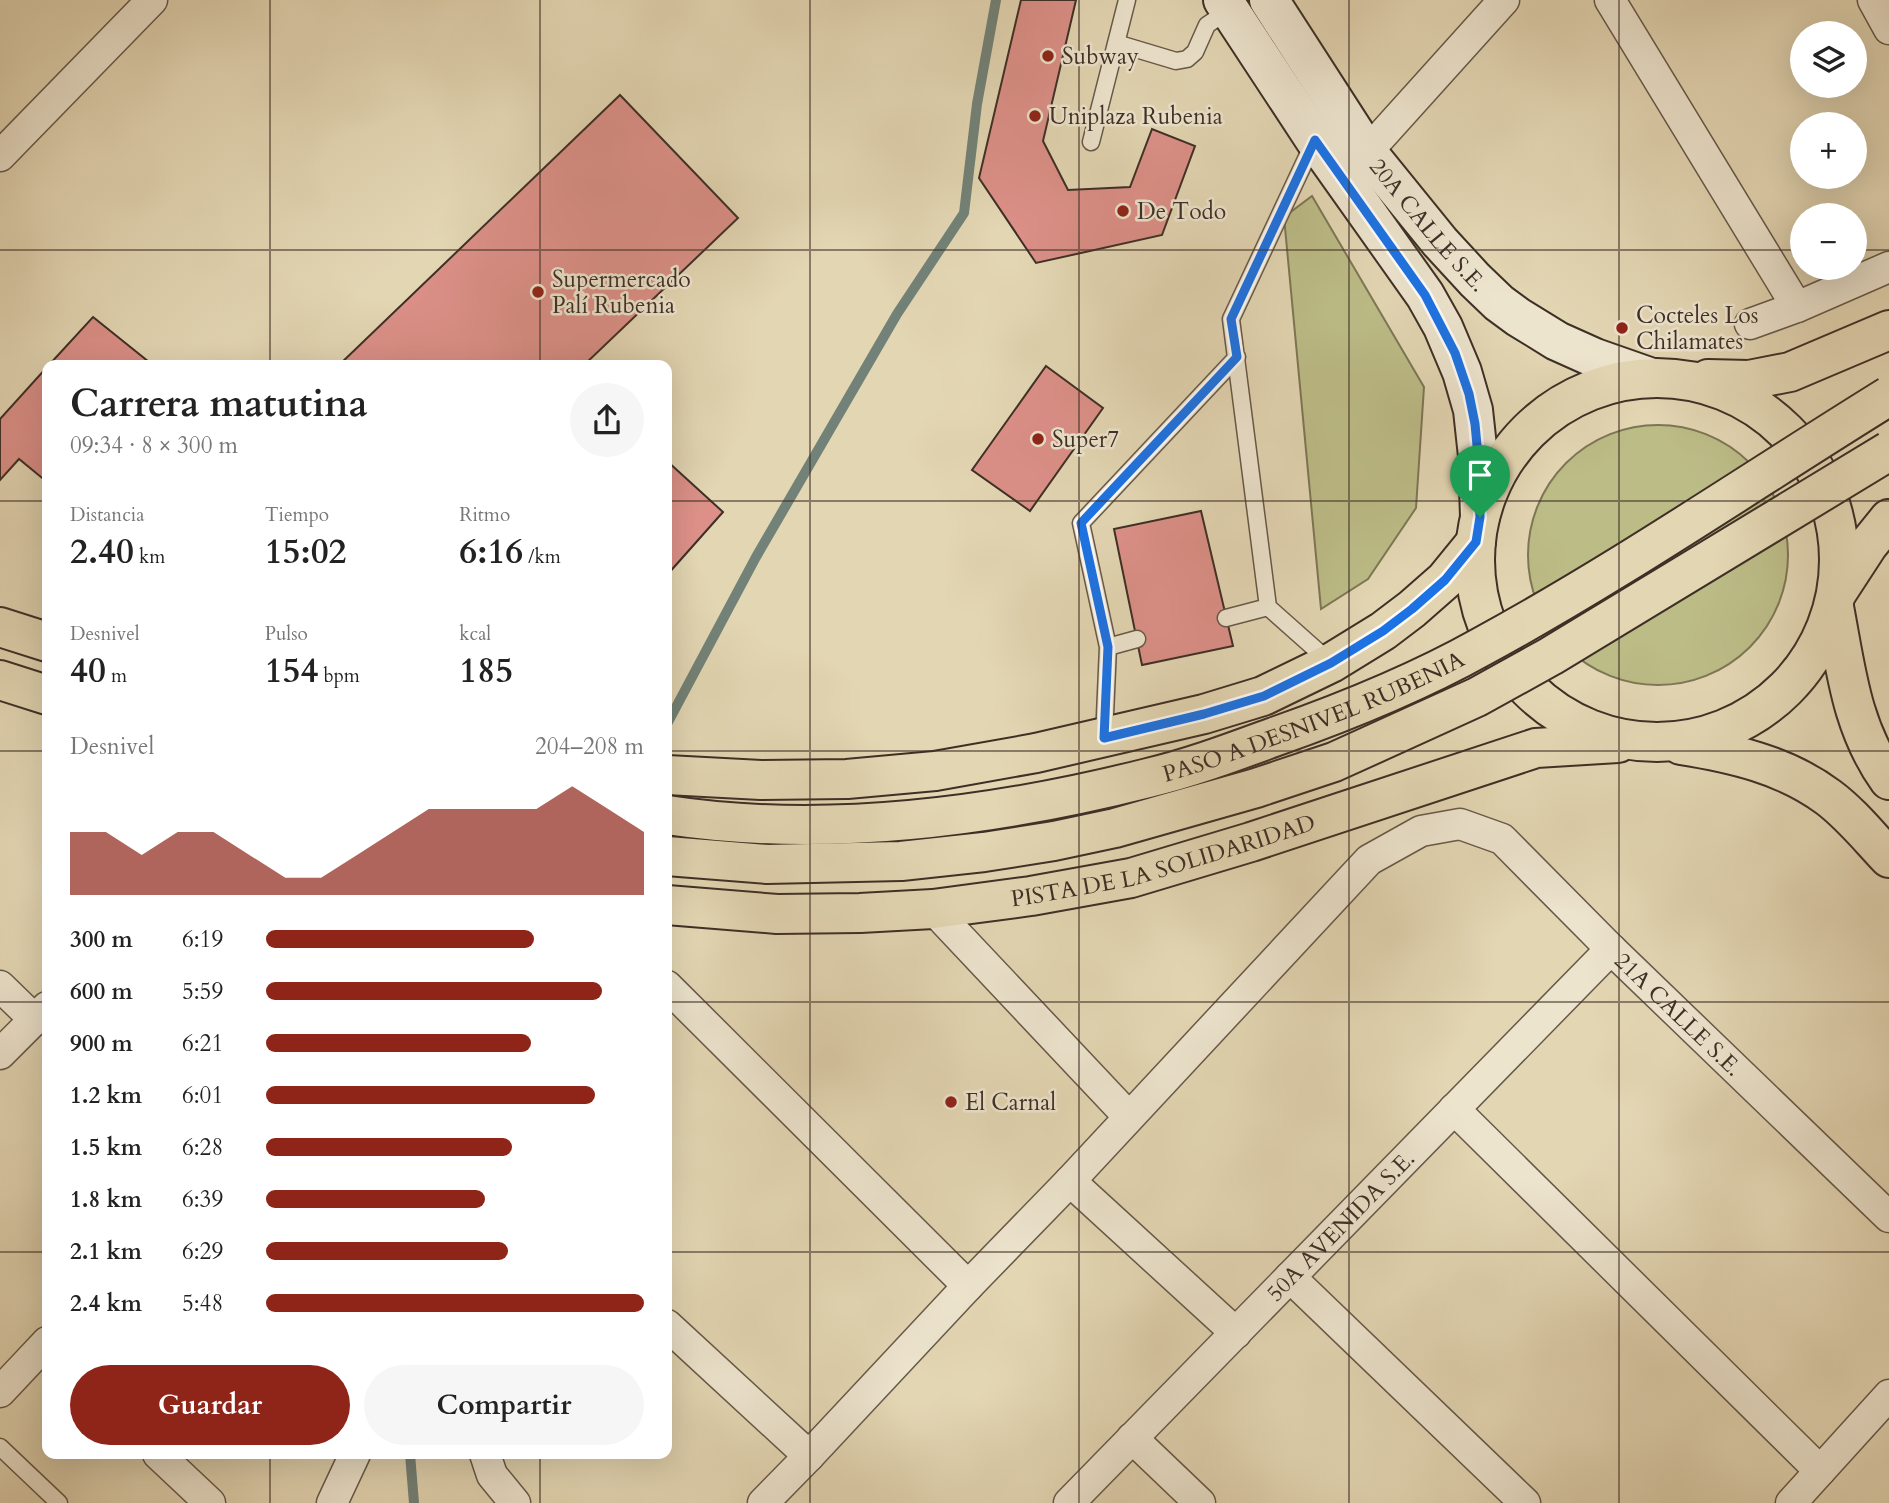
<!DOCTYPE html>
<html lang="es">
<head>
<meta charset="utf-8">
<style>
	:root { --surface:#fff; --page:#f6f6f6; --text:#222; --muted:#767676; --accent:#8f2418 }
	body { margin:0; font-family:Cardo,serif; background:var(--page); color:var(--text); height:100vh; display:flex; flex-direction:column; font-size:26px; white-space:nowrap }
	* { box-sizing:border-box; margin:0 }
	p { font-size:23px; color:var(--muted) }
	.icon { flex:none; width:38px; height:38px; fill:none; stroke:currentColor; stroke-width:2; stroke-linecap:round; stroke-linejoin:round }
	.map { position:relative; flex:1; overflow:hidden }
	.side { position:absolute; left:42px; top:360px; width:630px; height:1099px; display:flex; flex-direction:column; background:var(--surface); border-radius:14px; box-shadow:0 7px 28px #0002 }
	.side>* { flex:none }
	.buttons { position:absolute; left:1790px; top:21px; display:grid; gap:14px }
	.buttons a { display:grid; place-items:center; width:77px; height:77px; border-radius:50%; background:var(--surface); box-shadow:0 7px 28px #0002; font-size:35px }
	.pin { position:absolute; display:grid; place-items:center; width:60px; height:60px; color:#fff; margin:-72px -30px; border-radius:50% 50% 50% 0; rotate:-45deg; box-shadow:0 0 7px #0007 }
	.pin .icon { rotate:45deg }
	.round { display:grid; place-items:center; flex:none; width:74px; height:74px; border-radius:37px; background:var(--page) }
	.summary { display:flex; align-items:center; justify-content:space-between; height:119px; padding:0 28px }
	h1 { font-size:38px; font-weight:800; line-height:52px }
	.figures { display:grid; grid-template-columns:repeat(3,1fr); gap:10px; height:119px; padding:7px 28px }
	.figures div { display:grid; align-content:center }
	.figures b { font-size:35px; font-weight:800 }
	.figures small { font-size:19px; font-weight:400 }
	.figures p { font-size:19px }
	.chart { height:196px; padding:14px 28px }
	.chart p { display:flex; justify-content:space-between }
	.chart svg { width:100%; height:126px; margin-top:7px; fill:var(--accent); opacity:.7 }
	.action { display:flex; gap:14px; margin-top:auto; padding:14px 28px }
	.action a { flex:1; height:80px; border-radius:42px; background:var(--accent); color:#fff; font-size:28px; font-weight:800; line-height:80px; text-align:center }
	.action a+a { background:var(--page); color:var(--text) }
	ul { padding:0 28px; list-style:none; font-size:23px }
	li { display:grid; grid-template-columns:112px 84px 1fr; align-items:center; height:52px }
	li i { height:18px; border-radius:9px; background:var(--accent) }
	.map>svg:first-child { display:block }
</style>
</head>
<body>
<div class="map">
<svg width="1889" height="1503" viewBox="0 0 1889 1503">
	<rect width="100%" height="100%" fill="#e3d6b3"/>
	<filter id="stains"><feTurbulence type="fractalNoise" baseFrequency=".00286" numOctaves="4"/><feColorMatrix values="0 0 0 0 .2 0 0 0 0 .09 0 0 0 0 .02 0 0 0 .5 -.17"/></filter>
	<radialGradient id="worn" r=".72"><stop offset=".6" stop-color="#630" stop-opacity="0"/><stop offset="1" stop-color="#630" stop-opacity=".3"/></radialGradient>
	<path fill="#bcbc87" stroke="#7d7656" stroke-width="2" d="M 1312,196 L 1424,387 L 1416,508 L 1368,579 L 1321,609 L 1284,217 Z
		M1528 555a130 130 0 1 1 260 0a130 130 0 1 1-260 0Z"/>
	<g fill="none" stroke-linecap="round" stroke-linejoin="round">
		<path stroke="#728278" stroke-width="10" d="M 667,724 L 756,557 L 897,314 L 964,213 L 977,104 L 996,0
			M 410,1454 L 414,1503"/>
	</g>
	<path fill="#dc9088" stroke="#3e2f26" stroke-width="2" d="M 1021,0 L 1076,0 L 1043,141 L 1068,190 L 1130,187 L 1152,129 L 1195,146 L 1162,235 L 1036,263 L 979,178 Z
		M 620,95 L 738,218 L 583,366 L 338,366 Z
		M 93,317 L 154,366 L 48,366 Z
		M 1046,366 L 1103,408 L 1030,511 L 972,470 Z
		M 47,367 L 47,482 L 19,459 L 0,480 L 0,419 Z
		M 667,461 L 723,512 L 667,575 Z
		M 1201,511 L 1233,646 L 1142,665 L 1114,529 Z"/>
	<g fill="none" stroke-linecap="round" stroke-linejoin="round">
		<defs>
			<path id="lane" d="M 1116,43 L 1176,61 L 1187,59 L 1195,52 L 1207,25 L 1229,10
				M 1091,142 L 1127,0
				M 1268,607 L 1231,319 L 1314,142
				M 1226,618 L 1268,607 L 1331,663
				M 1108,647 L 1137,639
				M 1104,738 L 1108,647 L 1081,523 L 1237,357
				M 0,1447 L 59,1503"/>
			<g id="street">
				<path d="M 1610,0 L 1797,307"/>
				<path d="M 1873,0 L 1889,29"/>
				<path d="M 1367,152 L 1504,0"/>
				<path d="M 0,156 L 152,0"/>
				<path d="M 1750,324 L 1797,307 L 1889,267"/>
				<path d="M 933,909 L 1129,1117"/>
				<path d="M 0,986 L 35,1020"/>
				<path d="M 667,986 L 968,1286"/>
				<path d="M 0,1054 L 47,1007"/>
				<path d="M 1454,1109 L 1820,1471"/>
				<path d="M 1070,1181 L 1236,1333"/>
				<path d="M 1290,1277 L 1525,1503"/>
				<path d="M 667,1325 L 809,1456"/>
				<path d="M 0,1392 L 47,1342"/>
				<path d="M 1132,1438 L 1200,1503"/>
				<path d="M 158,1454 L 210,1503"/>
				<path d="M 485,1454 L 492,1475 L 515,1503"/>
				<path d="M 332,1503 L 355,1454"/>
				<path id="s1" d="M 763,1503 L 809,1456 L 968,1286 L 1070,1181 L 1369,860 L 1421,831 L 1460,824 L 1502,839 L 1611,949 L 1889,1217"/>
				<path id="s2" d="M 1069,1503 L 1611,949"/>
				<path d="M 1791,1503 L 1889,1395"/>
			</g>
			<g id="secondary">
				<path d="M 1223,0 L 1315,140 L 1425,295 L 1443,327 L 1462,372 L 1473,410 L 1478,456 L 1480,517"/>
				<path id="s3" d="M 1269,0 L 1367,152 L 1440,242 L 1475,280 L 1499,303 L 1518,317 L 1557,341 L 1595,358 L 1652,378"/>
			</g>
			<g id="primary">
				<circle cx="1657" cy="560" r="182"/>
				<path d="M 1708,379 L 1749,380 L 1790,372 L 1889,330"/>
				<path d="M 1838,591 L 1868,545 L 1889,519"/>
				<path d="M 1834,607 C 1846,669 1851,727 1889,780"/>
				<path d="M 0,627 L 47,642"/>
				<path d="M 0,680 L 47,695"/>
				<path d="M 1681,745 C 1732,753 1785,765 1828,797 C 1851,814 1869,837 1889,858"/>
				<path d="M 667,775 L 761,780 L 847,779 L 935,771 L 1036,753 L 1204,714 L 1263,696 L 1331,663 L 1383,631 L 1412,609 L 1445,580 L 1476,542"/>
				<path id="s4" d="M 667,905 L 777,914 L 860,913 L 933,909 L 1031,896 L 1131,878 L 1251,842 L 1536,748 L 1618,743"/>
			</g>
		</defs>
		<use href="#lane" stroke="#675949" stroke-width="19"/>
		<use href="#street" stroke="#675949" stroke-width="33"/>
		<use href="#secondary" stroke="#3e2f26" stroke-width="42"/>
		<use href="#primary" stroke="#3e2f26" stroke-width="42"/>
		<use href="#lane" stroke="#ede4ce" stroke-width="16"/>
		<use href="#street" stroke="#ede4ce" stroke-width="30"/>
		<use href="#secondary" stroke="#ede4ce" stroke-width="38"/>
		<use href="#primary" stroke="#e3d6b3" stroke-width="38"/>
		<defs>
			<g id="primary-bridge">
				<path id="s5" d="M 667,815 C 825,839 993,817 1148,778 C 1191,768 1233,752 1274,737 C 1345,712 1415,684 1481,647 C 1621,571 1753,480 1889,396"/>
				<path d="M 667,856 L 767,864 L 901,861 L 984,852 L 1054,841 L 1115,828 L 1256,788 L 1334,762 L 1477,697 L 1551,656 L 1889,451"/>
			</g>
		</defs>
		<use href="#primary-bridge" stroke="#3e2f26" stroke-width="42" stroke-linecap="butt"/>
		<use href="#primary-bridge" stroke="#e3d6b3" stroke-width="38"/>
	</g>
	<g fill="none" stroke-linecap="round" stroke-linejoin="round">
		<defs>
			<path id="route" d="M 1315,140 L 1425,295 L 1455,353 L 1469,394 L 1475,424 L 1478,456 L 1480,517 L 1476,542 L 1445,580 L 1412,609 L 1383,631 L 1331,663 L 1264,696 L 1204,714 L 1104,738 L 1108,647 L 1081,523 L 1237,357 L 1231,319 Z"/>
		</defs>
		<use href="#route" stroke="#fff" stroke-width="14"/>
		<use href="#route" stroke="#1a73e8" stroke-width="9"/>
	</g>
	<path fill="none" stroke="#3e2f26" stroke-width="2" stroke-opacity="0.55" d="M 270,0 L 270,366M 540,0 L 540,366M 810,0 L 810,1503M 1079,0 L 1079,1503M 1349,0 L 1349,1503M 1619,0 L 1619,1503M 0,250 L 1802,250M 1855,250 L 1889,250M 0,501 L 47,501M 667,501 L 1889,501M 0,751 L 47,751M 667,751 L 1889,751M 0,1002 L 47,1002M 667,1002 L 1889,1002M 0,1252 L 47,1252M 667,1252 L 1889,1252M 270,1454 L 270,1503M 540,1454 L 540,1503"/>
	<g fill="#8f2418" stroke="#ede4ce" stroke-width="2.5">
		<circle cx="1048" cy="56" r="7"/>
		<circle cx="1035" cy="116" r="7"/>
		<circle cx="1123" cy="211" r="7"/>
		<circle cx="538" cy="292" r="7"/>
		<circle cx="1622" cy="328" r="7"/>
		<circle cx="1038" cy="439" r="7"/>
		<circle cx="951" cy="1102" r="7"/>
	</g>
	<g text-anchor="middle" stroke-width="5" stroke-linejoin="round" paint-order="stroke">
		<g font-size="23" fill="#3e2f26" stroke="#ede4ce" text-anchor="start">
			<text x="1062" y="64">Subway</text>
			<text x="1049" y="124">Uniplaza Rubenia</text>
			<text x="1137" y="219">De Todo</text>
			<text x="552" y="287">Supermercado<tspan x="552" dy="26">Palí Rubenia</tspan></text>
			<text x="1636" y="323">Cocteles Los<tspan x="1636" dy="26">Chilamates</tspan></text>
			<text x="1052" y="447">Super7</text>
			<text x="965" y="1110">El Carnal</text>
		</g>
		<g font-size="23" fill="#3e2f26" stroke="#ede4ce">
			<text dy="8" stroke="none"><textPath href="#s3" startOffset="276">20A CALLE S.E.</textPath></text>
			<text dy="8" stroke="none"><textPath href="#s5" startOffset="662">PASO A DESNIVEL RUBENIA</textPath></text>
			<text dy="8" stroke="none"><textPath href="#s4" startOffset="502">PISTA DE LA SOLIDARIDAD</textPath></text>
			<text dy="8" stroke="none"><textPath href="#s1" startOffset="1276">21A CALLE S.E.</textPath></text>
			<text dy="8" stroke="none"><textPath href="#s2" startOffset="388">50A AVENIDA S.E.</textPath></text>
		</g>
	</g>
	<rect width="100%" height="100%" filter="url(#stains)"/>
	<rect width="100%" height="100%" fill="url(#worn)"/>
</svg>
<div class="buttons">
<a><svg class="icon" aria-label="layers" viewBox="0 0 24 24"><path d="M12 4l9 5-9 5-9-5zM3 14l9 5 9-5"/></svg></a>
<a>+</a>
<a>−</a>
</div>
<div class="pin" style="left:1480px;top:517px;background:#1e9e55"><svg class="icon" aria-label="arrive" viewBox="0 0 24 24"><path d="M6 21V4h12l-3 4 3 4H6"/></svg></div>
<section class="side">
<div class="summary"><div><h1>Carrera matutina</h1><p>09:34 · 8 × 300 m</p></div><a class="round"><svg class="icon" aria-label="share" viewBox="0 0 24 24"><path d="M12 15V3M7 8l5-5 5 5M5 13v7h14v-7"/></svg></a></div>
<div class="figures">
<div><p>Distancia</p><b>2.40<small> km</small></b></div>
<div><p>Tiempo</p><b>15:02</b></div>
<div><p>Ritmo</p><b>6:16<small> /km</small></b></div>
</div>
<div class="figures">
<div><p>Desnivel</p><b>40<small> m</small></b></div>
<div><p>Pulso</p><b>154<small> bpm</small></b></div>
<div><p>kcal</p><b>185</b></div>
</div>
<div class="chart"><p><span>Desnivel</span>204–208 m</p>
<svg viewBox="0 0 160 44" preserveAspectRatio="none"><path d="M0 44V22L10 22L20 30L30 22L40 22L50 30L60 38L70 38L80 30L90 22L100 14L110 14L120 14L130 14L140 6L150 14L160 22V44z"/></svg>
</div>
<ul>
<li><b>300 m</b>6:19<i style="width:71%"></i></li>
<li><b>600 m</b>5:59<i style="width:89%"></i></li>
<li><b>900 m</b>6:21<i style="width:70%"></i></li>
<li><b>1.2 km</b>6:01<i style="width:87%"></i></li>
<li><b>1.5 km</b>6:28<i style="width:65%"></i></li>
<li><b>1.8 km</b>6:39<i style="width:58%"></i></li>
<li><b>2.1 km</b>6:29<i style="width:64%"></i></li>
<li><b>2.4 km</b>5:48<i style="width:100%"></i></li>
</ul>
<div class="action"><a>Guardar</a><a>Compartir</a></div>
</section>
</div>
</body>
</html>
